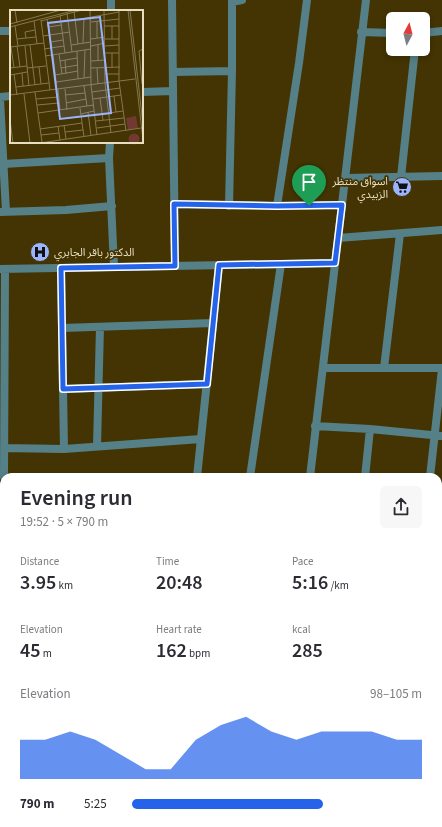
<!DOCTYPE html>
<html lang="en">
<head>
<meta charset="utf-8">
<style>
	:root { --surface:#fff; --page:#f7f7f7; --text:#2b2b33; --muted:#7c7c81; --accent:#2563eb }
	body { margin:0; font-family:"Source Sans 3","Noto Sans Arabic",sans-serif; background:var(--page); color:var(--text); height:100vh; display:flex; flex-direction:column; font-size:15px; white-space:nowrap }
	* { box-sizing:border-box; margin:0 }
	p { font-size:13px; color:var(--muted) }
	.icon { flex:none; width:22px; height:22px; fill:none; stroke:currentColor; stroke-width:2; stroke-linecap:round; stroke-linejoin:round }
	.map { position:relative; flex:1; overflow:hidden }
	.panel { position:absolute; left:0px; top:473px; width:442px; height:354px; display:flex; flex-direction:column; background:var(--surface); border-radius:12px 12px 0 0; box-shadow:0 2px 6px #0003 }
	.panel>* { flex:none }
	.needle { width:26px; rotate:7deg }
	.buttons { position:absolute; left:386px; top:12px; display:grid; gap:8px }
	.buttons a { display:grid; place-items:center; width:44px; height:44px; border-radius:6px; background:var(--surface); box-shadow:0 2px 6px #0003; font-size:20px }
	.pin { position:absolute; display:grid; place-items:center; width:34px; height:34px; color:#fff; margin:-41px -17px; border-radius:50% 50% 50% 0; rotate:-45deg; box-shadow:0 0 4px #0007 }
	.pin .icon { rotate:45deg }
	.round { display:grid; place-items:center; flex:none; width:42px; height:42px; border-radius:6px; background:var(--page) }
	.headline { display:flex; align-items:center; justify-content:space-between; height:68px; padding:0 20px }
	h1 { font-size:22px; font-weight:600; line-height:30px }
	.metrics { display:grid; grid-template-columns:repeat(3,1fr); gap:6px; height:68px; padding:4px 20px }
	.metrics div { display:grid; align-content:center }
	.metrics b { font-size:20px; font-weight:600 }
	.metrics small { font-size:11px; font-weight:400 }
	.metrics p { font-size:11px }
	.chart { height:112px; padding:8px 20px }
	.chart p { display:flex; justify-content:space-between }
	.chart svg { width:100%; height:72px; margin-top:4px; fill:var(--accent); opacity:.7 }
	ul { padding:0 20px; list-style:none; font-size:13px }
	li { display:grid; grid-template-columns:64px 48px 1fr; align-items:center; height:30px }
	li i { height:10px; border-radius:5px; background:var(--accent) }
	.map>svg:first-child { display:block }
</style>
</head>
<body>
<div class="map">
<svg width="442" height="827" viewBox="0 0 442 827">
	<rect width="100%" height="100%" fill="#443403"/>
	<g fill="none" stroke-linecap="round" stroke-linejoin="round">
		<path stroke="#558087" stroke-width="4" d="M 39,827 L 43,825 L 45,823"/>
		<path stroke="#558087" stroke-width="8" d="M 111,0 L 111,11
			M 172,0 L 175,266
			M 232,2 L 242,0
			M 0,31 L 11,31
			M 361,32 L 393,33
			M 423,33 L 442,31
			M 173,72 L 232,71
			M 142,92 L 173,91
			M 0,97 L 11,96
			M 0,99 L 6,212
			M 110,142 L 109,158 L 114,267
			M 3,164 L 109,158
			M 401,177 L 415,49
			M 345,178 L 442,176
			M 174,204 L 277,206 L 342,205
			M 229,206 L 232,71 L 232,0
			M 277,206 L 299,63 L 307,0
			M 0,212 L 66,210 L 112,206
			M 338,238 L 442,230
			M 61,268 L 64,449
			M 0,269 L 335,263
			M 62,328 L 213,323
			M 323,368 L 442,368
			M 384,368 L 400,234
			M 63,389 L 207,384
			M 315,426 L 370,429 L 442,436
			M 97,446 L 100,327
			M 4,448 L 64,449 L 201,439
			M 4,477 L 5,269
			M 197,477 L 219,265
			M 250,477 L 281,264
			M 310,477 L 366,0
			M 365,477 L 370,429
			M 430,477 L 442,369
			M 438,490 L 442,490
			M 438,567 L 442,567
			M 4,571 L 4,558
			M 438,630 L 442,629
			M 0,633 L 4,633
			M 438,687 L 442,687
			M 0,690 L 4,690
			M 0,747 L 4,747
			M 182,823 L 182,827
			M 241,823 L 241,827
			M 301,823 L 301,827
			M 360,823 L 360,827
			M 420,826 L 442,825"/>
	</g>
	<g fill="none" stroke-linecap="round" stroke-linejoin="round">
		<defs>
			<path id="route" d="M 174,204 L 277,206 L 342,205 L 335,263 L 219,265 L 207,384 L 63,389 L 61,268 L 175,266 Z"/>
		</defs>
		<use href="#route" stroke="#fff" stroke-width="8"/>
		<use href="#route" stroke="#2563eb" stroke-width="5"/>
	</g>
	<defs>
		<symbol id="supermarket-disc" viewBox="-11 -11 22 22"><circle r="9.5" fill="#9cb4fd" stroke="#443403"/><path d="M-6-5.5h2.5l.6 2H6L4.5 2H-2.5L-4.4-4H-6ZM-1.5 3.2a1.3 1.3 0 1 0 .1 0ZM3 3.2a1.3 1.3 0 1 0 .1 0Z" fill="#111"/></symbol>
		<symbol id="hospital-disc" viewBox="-11 -11 22 22"><circle r="9.5" fill="#9cb4fd" stroke="#443403"/><path d="M-5-5h3v3.5h4V-5h3V5h-3V1.5h-4V5h-3Z" fill="#111"/></symbol>
	</defs>
	<g fill-rule="evenodd">
		<use href="#supermarket-disc" x="391" y="176" width="22" height="22"/>
		<use href="#hospital-disc" x="29" y="241" width="22" height="22"/>
	</g>
	<g text-anchor="middle" stroke-width="3.5" stroke-linejoin="round" paint-order="stroke">
		<g font-size="11" fill="#e8ddbf" stroke="#443403" text-anchor="end">
			<text x="388" y="185">اسواق منتظر<tspan x="388" dy="13">الزبيدي</tspan></text>
			<text x="54" y="256" text-anchor="start">الدكتور باقر الجابري</text>
		</g>
	</g>
	<g transform="translate(10 10)">
		<rect width="133" height="133" fill="#443403"/>
		<path d="M 126,106 L 128,118 L 118,120 L 116,108 ZM118.5 129a5.5 5.5 0 1 1 11 0a5.5 5.5 0 1 1-11 0Z" fill="#703931"/>
		<path fill="none" stroke="#86784e" stroke-width="1" d="M 5,0 L 7,13M 80,0 L 81,75 L 87,125M 94,0 L 95,73 L 101,123M 109,0 L 109,71 L 116,121M 118,0 L 133,130M 120,0 L 133,115M 64,1 L 68,34M 57,3 L 62,42M 50,5 L 55,43M 37,9 L 42,38M 31,10 L 40,80M 65,10 L 109,2M 24,11 L 27,34M 31,11 L 72,0M 87,11 L 87,28M 81,12 L 109,9M 0,14 L 51,0M 5,16 L 8,36M 94,16 L 109,16M 102,16 L 102,29M 0,17 L 66,0M 38,17 L 52,15M 33,26 L 60,22M 16,28 L 15,22 L 25,20M 7,29 L 26,27M 81,29 L 95,27M 95,29 L 109,29M 41,32 L 53,30M 73,33 L 74,8M 20,35 L 25,75M 61,35 L 81,32M 88,35 L 88,51M 7,36 L 10,57M 15,36 L 19,76M 81,36 L 95,33M 95,36 L 109,35M 0,37 L 34,33M 1,37 L 4,58M 34,39 L 54,36M 67,41 L 68,69M 95,43 L 109,43M 49,44 L 52,64M 43,45 L 47,80M 35,46 L 81,39M 55,50 L 56,64M 50,51 L 67,48M 81,51 L 95,50M 29,57 L 31,74M 0,58 L 17,56M 17,58 L 36,56M 51,58 L 68,55M 81,58 L 110,57M 87,58 L 88,74M 102,58 L 102,43M 12,63 L 13,76M 4,64 L 7,85M 95,64 L 109,64M 0,65 L 17,62M 45,65 L 68,61M 74,68 L 75,40M 46,72 L 81,67M 132,74 L 129,41 L 133,39M 74,76 L 77,96M 6,77 L 39,73M 48,79 L 50,100M 55,79 L 57,100M 25,82 L 32,132M 82,82 L 110,78M 14,84 L 20,133M 0,85 L 125,69M 55,85 L 75,83M 104,86 L 106,102M 90,88 L 93,110M 26,89 L 48,87M 83,89 L 111,85M 56,93 L 76,89M 27,95 L 49,93M 70,98 L 74,127M 78,102 L 81,126M 28,103 L 84,95M 99,103 L 113,101M 71,104 L 84,101M 0,110 L 3,133M 86,111 L 114,108M 54,115 L 56,129M 48,116 L 50,130M 87,118 L 115,114M 30,119 L 72,113M 55,122 L 73,120M 31,125 L 49,123M 30,133 L 131,118"/>
		<path fill="#9cb4fd" fill-opacity="0.15" stroke="#9cb4fd" stroke-width="2" d="M 90,7 L 101,103 L 50,109 L 38,13 Z"/>
		<rect width="133" height="133" fill="none" stroke="#e8ddbf" stroke-width="2"/>
	</g>
</svg>
<div class="buttons">
<a><svg class="needle" viewBox="-14 -14 28 28"><path d="M0-13l5 13h-10z" fill="#e53935"/><path d="M0 13l5-13h-10z" fill="#7c7c81"/></svg></a>
</div>
<div class="pin" style="left:309px;top:206px;background:#1e9e55"><svg class="icon" aria-label="arrive" viewBox="0 0 24 24"><path d="M6 21V4h12l-3 4 3 4H6"/></svg></div>
<section class="panel">
<div class="headline"><div><h1>Evening run</h1><p>19:52 · 5 × 790 m</p></div><a class="round"><svg class="icon" aria-label="share" viewBox="0 0 24 24"><path d="M12 15V3M7 8l5-5 5 5M5 13v7h14v-7"/></svg></a></div>
<div class="metrics">
<div><p>Distance</p><b>3.95<small> km</small></b></div>
<div><p>Time</p><b>20:48</b></div>
<div><p>Pace</p><b>5:16<small> /km</small></b></div>
</div>
<div class="metrics">
<div><p>Elevation</p><b>45<small> m</small></b></div>
<div><p>Heart rate</p><b>162<small> bpm</small></b></div>
<div><p>kcal</p><b>285</b></div>
</div>
<div class="chart"><p><span>Elevation</span>98–105 m</p>
<svg viewBox="0 0 160 44" preserveAspectRatio="none"><path d="M0 44V20L10 20L20 15L30 20L40 29L50 38L60 38L70 20L80 11L90 6L100 15L110 20L120 15L130 15L140 15L150 20L160 20V44z"/></svg>
</div>
<ul>
<li><b>790 m</b>5:25<i style="width:66%"></i></li>
</ul>
</section>
</div>
</body>
</html>
